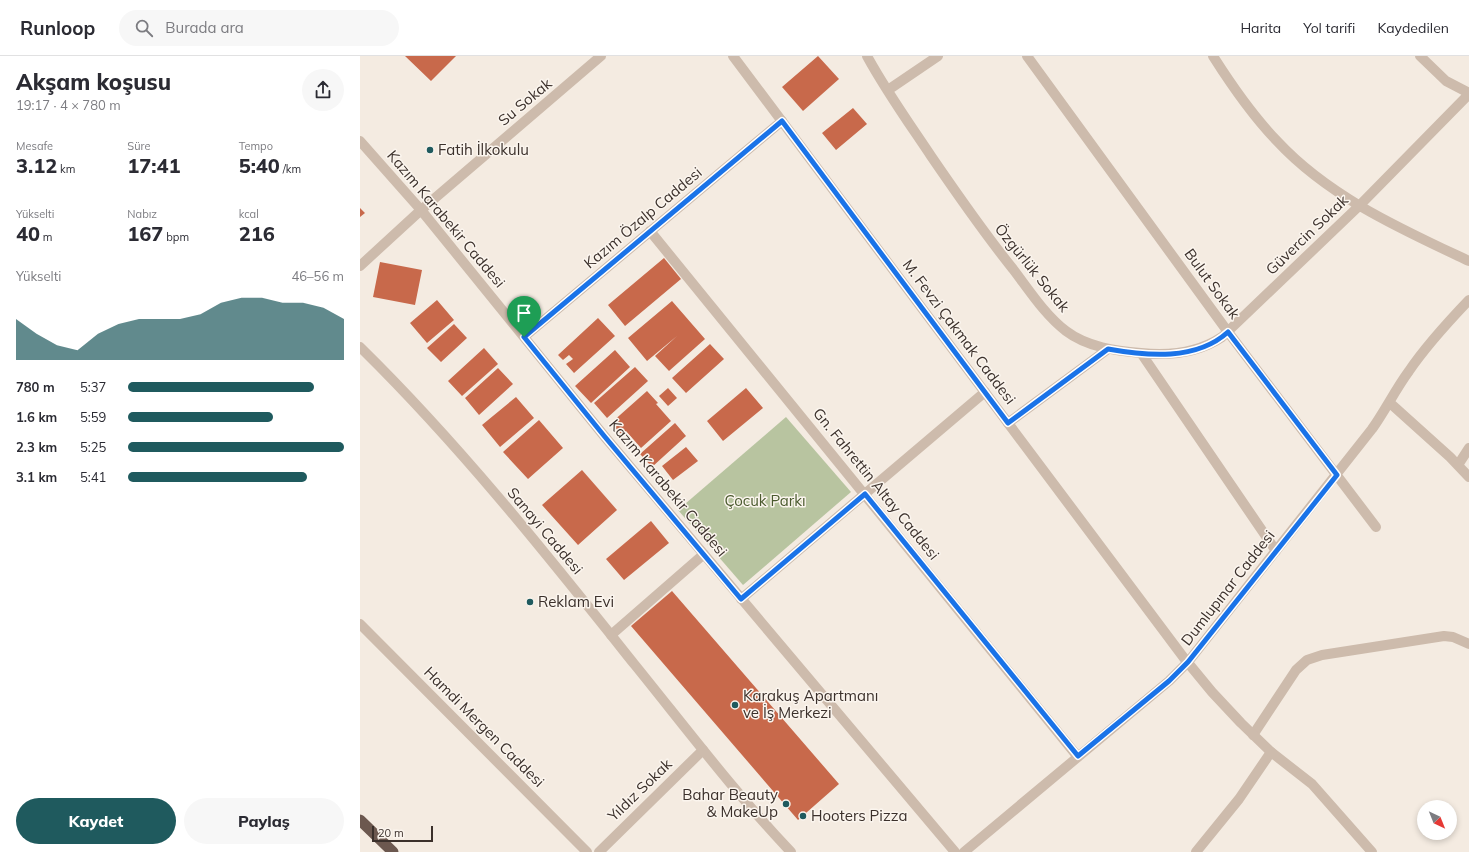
<!DOCTYPE html>
<html lang="tr">
<head>
<meta charset="utf-8">
<style>
	:root { --surface:#fff; --page:#f7f7f7; --text:#2b2b33; --muted:#7c7c81; --line:#e1e1e2; --accent:#1f5a5e }
	body { margin:0; font-family:Mulish,sans-serif; background:var(--page); color:var(--text); height:100vh; display:flex; flex-direction:column; font-size:15px; white-space:nowrap }
	* { box-sizing:border-box; margin:0 }
	p { font-size:13px; color:var(--muted) }
	.icon { flex:none; width:22px; height:22px; fill:none; stroke:currentColor; stroke-width:2; stroke-linecap:round; stroke-linejoin:round }
	.map { position:relative; flex:1; overflow:hidden }
	.drawer { display:flex; flex-direction:column; background:var(--surface); width:360px }
	.drawer>* { flex:none }
	.needle { width:26px; rotate:137deg }
	.controls { position:absolute; left:1057px; top:744px; display:grid; gap:8px }
	.controls a { display:grid; place-items:center; width:40px; height:40px; border-radius:50%; background:var(--surface); box-shadow:0 2px 6px #0003; font-size:20px }
	.scale { position:absolute; left:12px; bottom:10px; width:61px; box-sizing:border-box; padding-left:4px; border:2px solid #3b302b; border-top:0; font-size:11px; line-height:14px; white-space:nowrap; color:#3b302b; -webkit-text-stroke:3px #fbf5ee; paint-order:stroke }
	.pin { position:absolute; display:grid; place-items:center; width:34px; height:34px; color:#fff; margin:-41px -17px; border-radius:50% 50% 50% 0; rotate:-45deg; box-shadow:0 0 4px #0007 }
	.pin .icon { rotate:45deg }
	.round { display:grid; place-items:center; flex:none; width:42px; height:42px; border-radius:21px; background:var(--page) }
	.headline { display:flex; align-items:center; justify-content:space-between; height:68px; padding:0 16px }
	h1 { font-size:22px; font-weight:800; line-height:30px }
	.metrics { display:grid; grid-template-columns:repeat(3,1fr); gap:6px; height:68px; padding:4px 16px }
	.metrics div { display:grid; align-content:center }
	.metrics b { font-size:20px; font-weight:800 }
	.metrics small { font-size:11px; font-weight:400 }
	.metrics p { font-size:11px }
	.chart { height:112px; padding:8px 16px }
	.chart p { display:flex; justify-content:space-between }
	.chart svg { width:100%; height:72px; margin-top:4px; fill:var(--accent); opacity:.7 }
	.action { display:flex; gap:8px; margin-top:auto; padding:8px 16px }
	.action a { flex:1; height:46px; border-radius:24px; background:var(--accent); color:#fff; font-size:16px; font-weight:800; line-height:46px; text-align:center }
	.action a+a { background:var(--page); color:var(--text) }
	ul { padding:0 16px; list-style:none; font-size:13px }
	li { display:grid; grid-template-columns:64px 48px 1fr; align-items:center; height:30px }
	li i { height:10px; border-radius:5px; background:var(--accent) }
	header { display:flex; align-items:center; gap:24px; box-sizing:border-box; height:56px; padding:0 20px; background:var(--surface); border-bottom:1px solid var(--line) }
	header strong { font-size:19px }
	nav { display:flex; gap:22px; margin-inline-start:auto; font-size:14px }
	.search { width:280px; height:36px; background:var(--page); display:flex; align-items:center; gap:10px; box-sizing:border-box; padding:0 14px; border-radius:22px; color:var(--muted); font-size:15px }
	main { display:flex; flex:1; min-height:0 }
	.map>svg:first-child { display:block }
</style>
</head>
<body>
<header>
<strong>Runloop</strong>
<div class="search"><svg class="icon" aria-label="search" viewBox="0 0 24 24"><circle cx="10" cy="10" r="6"/><path d="M15 15l6 6"/></svg>Burada ara</div>
<nav><a>Harita</a><a>Yol tarifi</a><a>Kaydedilen</a></nav>
</header>
<main>
<section class="drawer">
<div class="headline"><div><h1>Akşam koşusu</h1><p>19:17 · 4 × 780 m</p></div><a class="round"><svg class="icon" aria-label="share" viewBox="0 0 24 24"><path d="M12 15V3M7 8l5-5 5 5M5 13v7h14v-7"/></svg></a></div>
<div class="metrics">
<div><p>Mesafe</p><b>3.12<small> km</small></b></div>
<div><p>Süre</p><b>17:41</b></div>
<div><p>Tempo</p><b>5:40<small> /km</small></b></div>
</div>
<div class="metrics">
<div><p>Yükselti</p><b>40<small> m</small></b></div>
<div><p>Nabız</p><b>167<small> bpm</small></b></div>
<div><p>kcal</p><b>216</b></div>
</div>
<div class="chart"><p><span>Yükselti</span>46–56 m</p>
<svg viewBox="0 0 160 44" preserveAspectRatio="none"><path d="M0 44V19L10 28L20 35L30 38L40 28L50 22L60 19L70 19L80 19L90 16L100 9L110 6L120 6L130 9L140 9L150 12L160 19V44z"/></svg>
</div>
<ul>
<li><b>780 m</b>5:37<i style="width:86%"></i></li>
<li><b>1.6 km</b>5:59<i style="width:67%"></i></li>
<li><b>2.3 km</b>5:25<i style="width:100%"></i></li>
<li><b>3.1 km</b>5:41<i style="width:83%"></i></li>
</ul>
<div class="action"><a>Kaydet</a><a>Paylaş</a></div>
</section>
<div class="map">
<svg width="1109" height="796" viewBox="0 0 1109 796">
	<rect width="100%" height="100%" fill="#f4ebe1"/>
	<path fill="#b8c4a0" d="M 426,361 L 491,436 L 383,529 L 318,454 Z"/>
	<path fill="#c8694b" d="M 45,0 L 96,0 L 71,25 Z
		M 458,0 L 479,23 L 443,55 L 422,31 Z
		M 493,52 L 507,68 L 476,94 L 462,77 Z
		M 0,152 L 5,157 L 0,161 Z
		M 304,202 L 321,223 L 265,270 L 248,249 Z
		M 20,206 L 62,214 L 55,249 L 13,241 Z
		M 77,244 L 94,264 L 67,287 L 50,267 Z
		M 312,245 L 345,283 L 309,315 L 295,300 L 317,280 L 287,305 L 268,282 Z
		M 238,262 L 255,280 L 214,317 L 206,308 L 213,303 L 209,299 L 203,304 L 198,299 Z
		M 94,268 L 107,282 L 81,306 L 67,292 Z
		M 350,288 L 364,303 L 326,337 L 312,322 Z
		M 124,292 L 138,308 L 102,340 L 88,325 Z
		M 255,294 L 270,311 L 231,347 L 215,330 Z
		M 275,311 L 288,325 L 247,362 L 234,347 Z
		M 138,312 L 153,328 L 119,359 L 105,342 Z
		M 308,332 L 317,342 L 308,350 L 299,340 Z
		M 386,332 L 403,352 L 363,385 L 347,365 Z
		M 287,335 L 298,347 L 296,348 L 311,365 L 281,392 L 266,375 L 262,379 L 251,367 Z
		M 156,341 L 174,362 L 140,391 L 122,369 Z
		M 179,364 L 203,392 L 168,423 L 143,396 Z
		M 315,367 L 326,380 L 292,411 L 280,398 Z
		M 326,391 L 338,405 L 313,424 L 302,410 Z
		M 222,414 L 257,454 L 218,489 L 182,449 Z
		M 291,465 L 309,487 L 264,524 L 246,503 Z
		M 312,535 L 479,728 L 438,764 L 271,570 Z"/>
	<g fill="none" stroke-linecap="round" stroke-linejoin="round">
		<path stroke="#cdbbac" stroke-width="10" d="M 507,0 C 526,35 549,67 571,100 C 597,138 624,177 653,213 C 669,234 685,259 706,275 C 727,291 756,295 781,297 L 916,495
			M 667,0 L 868,276 L 1016,471
			M 853,0 C 872,30 892,59 917,85 C 969,141 1041,173 1109,205
			M 1060,0 L 1086,25 L 1109,37
			M 528,34 L 578,0
			M 0,85 L 61,154 L 245,381 L 595,796
			M 290,175 L 718,701
			M 0,210 L 61,154 L 241,0
			M 164,281 L 422,65
			M 781,297 C 810,300 838,297 862,281 L 999,150 L 1109,38
			M 1030,347 L 1090,401 L 1109,421
			M 648,367 L 748,293
			M 1098,409 L 1109,392
			M 381,543 L 625,336
			M 0,568 L 227,796
			M 251,579 L 344,498
			M 893,679 L 936,614 L 947,604 L 962,599 L 1084,580 L 1093,581 L 1109,588
			M 239,796 L 343,694
			M 604,796 L 809,625 L 828,606 L 1012,373 C 1025,355 1035,334 1049,315 C 1066,290 1088,266 1109,244
			M 836,796 L 879,743 L 911,696"/>
		<path stroke="#cdbbac" stroke-width="10" d="M 373,0 L 824,602 L 852,636 L 881,667 L 911,696 L 952,728 L 1012,796
			M 0,291 C 100,389 188,500 275,609 C 326,672 375,737 431,796"/>
		<path stroke="#6c584f" stroke-width="11" d="M 0,764 L 33,796"/>
	</g>
	<g fill="none" stroke-linecap="round" stroke-linejoin="round">
		<defs>
			<path id="route" d="M 422,65 L 648,367 L 748,293 C 787,300 836,305 868,276 L 977,419 L 828,606 L 809,625 L 718,700 L 505,438 L 381,543 L 245,381 L 164,281 Z"/>
		</defs>
		<use href="#route" stroke="#fff" stroke-width="8"/>
		<use href="#route" stroke="#1a73e8" stroke-width="5"/>
	</g>
	<g fill="#1f5a5e" stroke="#fbf5ee" stroke-width="1.5">
		<circle cx="70" cy="94" r="4"/>
		<circle cx="170" cy="546" r="4"/>
		<circle cx="375" cy="649" r="4"/>
		<circle cx="426" cy="748" r="4"/>
		<circle cx="443" cy="760" r="4"/>
	</g>
	<g text-anchor="middle" stroke-width="3" stroke-linejoin="round" paint-order="stroke">
		<g font-size="15" fill="#3b302b" stroke="#fbf5ee">
			<text transform="translate(165 46) rotate(-40)" y="5">Su Sokak</text>
			<text transform="translate(283 162) rotate(-40)" y="5">Kazım Özalp Caddesi</text>
			<text transform="translate(86 163) rotate(50)" y="5">Kazım Karabekir Caddesi</text>
			<text transform="translate(947 179) rotate(-44)" y="5">Güvercin Sokak</text>
			<text transform="translate(672 212) rotate(51)" y="5">Özgürlük Sokak</text>
			<text transform="translate(852 228) rotate(54)" y="5">Bulut Sokak</text>
			<text transform="translate(599 276) rotate(53)" y="5">M. Fevzi Çakmak Caddesi</text>
			<text transform="translate(516 428) rotate(51)" y="5">Gn. Fahrettin Altay Caddesi</text>
			<text transform="translate(308 432) rotate(50)" y="5">Kazım Karabekir Caddesi</text>
			<text transform="translate(185 475) rotate(50)" y="5">Sanayi Caddesi</text>
			<text transform="translate(868 532) rotate(-52)" y="5">Dumlupınar Caddesi</text>
			<text transform="translate(124 671) rotate(45)" y="5">Hamdi Mergen Caddesi</text>
			<text transform="translate(280 734) rotate(-44)" y="5">Yıldız Sokak</text>
		</g>
		<g font-size="15" fill="#3b302b" stroke="#fbf5ee" text-anchor="start">
			<text x="78" y="99">Fatih İlkokulu</text>
			<text x="178" y="551">Reklam Evi</text>
			<text x="383" y="645">Karakuş Apartmanı<tspan x="383" dy="17">ve İş Merkezi</tspan></text>
			<text x="418" y="744" text-anchor="end">Bahar Beauty<tspan x="418" dy="17">&amp; MakeUp</tspan></text>
			<text x="451" y="765">Hooters Pizza</text>
		</g>
		<g font-size="15" fill="#4a5a2e" stroke="#fbf5ee">
			<text x="405" y="450">Çocuk Parkı</text>
		</g>
	</g>
</svg>
<div class="controls">
<a><svg class="needle" viewBox="-14 -14 28 28"><path d="M0-13l5 13h-10z" fill="#e53935"/><path d="M0 13l5-13h-10z" fill="#7c7c81"/></svg></a>
</div>
<div class="scale">20 m</div>
<div class="pin" style="left:164px;top:281px;background:#1e9e55"><svg class="icon" aria-label="arrive" viewBox="0 0 24 24"><path d="M6 21V4h12l-3 4 3 4H6"/></svg></div>
</div>
</main>
</body>
</html>
